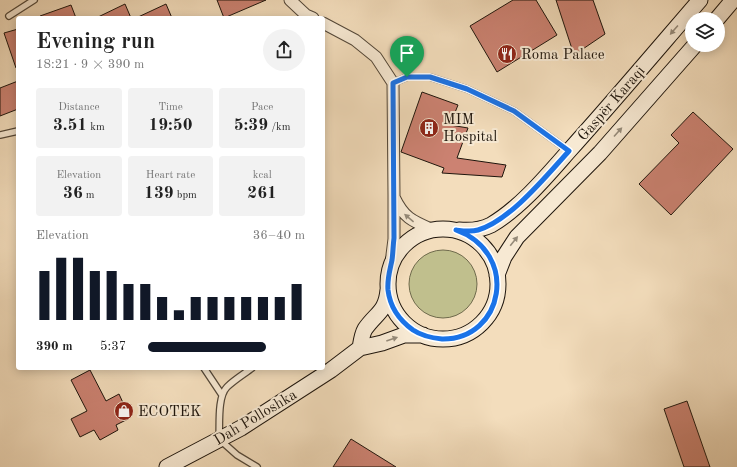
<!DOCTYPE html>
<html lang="en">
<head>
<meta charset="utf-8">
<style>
	:root { --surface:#fff; --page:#f2f2f2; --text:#222; --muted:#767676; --accent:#111827 }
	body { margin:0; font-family:"Old Standard TT",serif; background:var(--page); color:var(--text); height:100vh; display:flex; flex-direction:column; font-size:15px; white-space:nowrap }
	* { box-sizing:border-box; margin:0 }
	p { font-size:13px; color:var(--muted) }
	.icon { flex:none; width:22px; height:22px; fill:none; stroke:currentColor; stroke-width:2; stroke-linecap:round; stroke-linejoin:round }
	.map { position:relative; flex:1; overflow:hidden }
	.side { position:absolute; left:16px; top:16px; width:309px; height:354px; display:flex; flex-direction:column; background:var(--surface); border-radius:4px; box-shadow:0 2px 10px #0003 }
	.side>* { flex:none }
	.controls { position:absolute; left:685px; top:12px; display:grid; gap:8px }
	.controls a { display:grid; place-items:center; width:40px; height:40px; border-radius:50%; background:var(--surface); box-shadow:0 2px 10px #0003; font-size:20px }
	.pin { position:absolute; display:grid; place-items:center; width:34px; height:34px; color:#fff; margin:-41px -17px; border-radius:50% 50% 50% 0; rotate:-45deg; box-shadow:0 0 4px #0007 }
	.pin .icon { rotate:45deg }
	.round { display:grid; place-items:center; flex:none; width:42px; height:42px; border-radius:21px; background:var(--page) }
	.overview { display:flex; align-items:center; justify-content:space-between; height:68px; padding:0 20px }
	h1 { font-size:22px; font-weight:600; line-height:30px }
	.metrics { display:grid; grid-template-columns:repeat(3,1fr); gap:6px; height:68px; padding:4px 20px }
	.metrics div { display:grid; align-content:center; border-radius:4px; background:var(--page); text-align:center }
	.metrics b { font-size:17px; font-weight:600 }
	.metrics small { font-size:11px; font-weight:400 }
	.metrics p { font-size:11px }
	.chart { height:112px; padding:8px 20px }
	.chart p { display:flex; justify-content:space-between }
	.chart svg { width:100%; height:72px; margin-top:4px; stroke:var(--accent); stroke-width:6 }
	ul { padding:0 20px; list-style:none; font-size:13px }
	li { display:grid; grid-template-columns:64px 48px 1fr; align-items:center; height:30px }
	li i { height:10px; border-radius:5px; background:var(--accent) }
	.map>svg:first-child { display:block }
</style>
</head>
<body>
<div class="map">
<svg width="737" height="467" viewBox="0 0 737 467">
	<rect width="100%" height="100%" fill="#f3ddbc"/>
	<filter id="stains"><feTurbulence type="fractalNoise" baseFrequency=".005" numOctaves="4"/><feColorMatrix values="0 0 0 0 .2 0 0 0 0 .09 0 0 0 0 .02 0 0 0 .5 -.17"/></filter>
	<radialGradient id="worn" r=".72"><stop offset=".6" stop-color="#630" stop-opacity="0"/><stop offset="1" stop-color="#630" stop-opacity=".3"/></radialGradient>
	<path fill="#c0bf8d" stroke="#6f6a4c" d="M409 284a34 34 0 1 1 68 0a34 34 0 1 1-68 0Z"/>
	<path fill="#cc8272" stroke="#1e150c" d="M 217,0 L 266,0 L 224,18 Z
		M 513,0 L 536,0 L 557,35 L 497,72 L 470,26 Z
		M 556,0 L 593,0 L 605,34 L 574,55 Z
		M 125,4 L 131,18 L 96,18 Z
		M 166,4 L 172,18 L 136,18 Z
		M 71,5 L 76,18 L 41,18 L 40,16 Z
		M 18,29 L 18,68 L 16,68 L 4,33 Z
		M 18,81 L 18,109 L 0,116 L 0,88 Z
		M 422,92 L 458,105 L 450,125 L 468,128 L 457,158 L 506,165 L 502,177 L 442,173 L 444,168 L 401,152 Z
		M 693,112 L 733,149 L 671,215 L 639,184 L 679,143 L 671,135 Z
		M 90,370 L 106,401 L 119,394 L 130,418 L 116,425 L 118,430 L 100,440 L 94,430 L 80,437 L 71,419 L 87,411 L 71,380 Z
		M 687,401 L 710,467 L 684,467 L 664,409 Z
		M 351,439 L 396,467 L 333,467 Z"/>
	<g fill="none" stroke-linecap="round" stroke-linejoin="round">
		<defs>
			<path id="lane" d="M 9,16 L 34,0
				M 393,83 L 407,77 L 430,77 L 467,89 L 514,111 L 569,151
				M 0,135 L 18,131
				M 204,368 L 222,395
				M 252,368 C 244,374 234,380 227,387 C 217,397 220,426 219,439 L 237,455 L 257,467"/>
			<path id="street" d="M 290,0 L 306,15 L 313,18
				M 323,23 L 355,40 L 376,57 L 393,83 L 394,196 L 394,239 L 391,263
				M 394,197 C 404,218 412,221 433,230"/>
			<path id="secondary" d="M 717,19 L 733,0
				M388 284a55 55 0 1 1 110 0a55 55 0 1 1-110 0Z
				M 459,230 C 470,231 481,230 491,225 C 520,208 546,177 568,152 C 613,102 656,51 700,0
				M 497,275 L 504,257 L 517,237 L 600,153 L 695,45
				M 360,348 C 361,342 362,334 365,329 C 376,313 386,312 388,290
				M 167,467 L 241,428 L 331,370 L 360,348 L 382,343 L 404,335 L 423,335"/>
		</defs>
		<use href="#lane" stroke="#534738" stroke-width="8"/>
		<use href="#street" stroke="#534738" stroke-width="13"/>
		<use href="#secondary" stroke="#1e150c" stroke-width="17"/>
		<use href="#lane" stroke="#f7e9d3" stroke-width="5.5"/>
		<use href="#street" stroke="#f7e9d3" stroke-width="11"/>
		<use href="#secondary" stroke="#f7e9d3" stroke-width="15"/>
	</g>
	<defs><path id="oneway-solid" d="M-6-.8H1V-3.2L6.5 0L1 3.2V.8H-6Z"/></defs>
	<g fill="#958a79">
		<use href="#oneway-solid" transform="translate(674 30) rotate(131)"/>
		<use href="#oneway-solid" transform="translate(618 132) rotate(-48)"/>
		<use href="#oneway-solid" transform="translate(409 218) rotate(-140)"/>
		<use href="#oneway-solid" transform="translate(514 241) rotate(-51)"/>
		<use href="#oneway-solid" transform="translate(392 339) rotate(-19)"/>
	</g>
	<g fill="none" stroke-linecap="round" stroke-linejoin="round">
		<defs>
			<path id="route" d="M 407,77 L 430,77 L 467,89 L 514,111 L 569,151 C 547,175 510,221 478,230 C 471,232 464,231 456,230 C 520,253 504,340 442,339 C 432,338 422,336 413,330 C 399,320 390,307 388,290 C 387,279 390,270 392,260 C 393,253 393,246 394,238 L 393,83 Z"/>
		</defs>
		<use href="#route" stroke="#fff" stroke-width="8"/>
		<use href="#route" stroke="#1a73e8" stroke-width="5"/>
	</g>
	<defs>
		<symbol id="restaurant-disc" viewBox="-11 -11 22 22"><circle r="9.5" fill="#8f2418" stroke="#f7e9d3"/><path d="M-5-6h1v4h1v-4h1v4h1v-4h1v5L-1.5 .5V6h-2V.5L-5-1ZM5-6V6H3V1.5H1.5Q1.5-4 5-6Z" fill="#fff"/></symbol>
		<symbol id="building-disc" viewBox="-11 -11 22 22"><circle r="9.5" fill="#8f2418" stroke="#f7e9d3"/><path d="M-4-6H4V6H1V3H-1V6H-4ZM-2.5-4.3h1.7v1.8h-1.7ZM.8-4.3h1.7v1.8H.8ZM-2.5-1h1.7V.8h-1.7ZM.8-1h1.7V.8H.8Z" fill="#fff"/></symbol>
		<symbol id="shop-disc" viewBox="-11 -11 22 22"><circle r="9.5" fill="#8f2418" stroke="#f7e9d3"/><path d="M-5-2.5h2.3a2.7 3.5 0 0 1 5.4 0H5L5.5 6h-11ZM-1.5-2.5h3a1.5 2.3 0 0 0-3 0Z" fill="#fff"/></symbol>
	</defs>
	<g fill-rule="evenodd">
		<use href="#restaurant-disc" x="496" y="43" width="22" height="22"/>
		<use href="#building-disc" x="418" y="117" width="22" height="22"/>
		<use href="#shop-disc" x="113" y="400" width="22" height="22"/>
	</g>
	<g text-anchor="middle" stroke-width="4" stroke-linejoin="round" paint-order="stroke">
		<g font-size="15" fill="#1e150c" stroke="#f7e9d3" text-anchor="start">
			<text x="521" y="59">Roma Palace</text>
			<text x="443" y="124">MIM<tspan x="443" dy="17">Hospital</tspan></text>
			<text x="138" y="416">ECOTEK</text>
		</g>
		<g font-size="15" fill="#1e150c" stroke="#f7e9d3">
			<text transform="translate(611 103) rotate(-49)" y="5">Gaspër Karaqi</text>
			<text transform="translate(255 417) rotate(-31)" y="5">Dah Polloshka</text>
		</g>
	</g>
	<rect width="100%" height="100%" filter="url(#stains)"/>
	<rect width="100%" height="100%" fill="url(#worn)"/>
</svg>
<div class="controls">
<a><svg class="icon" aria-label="layers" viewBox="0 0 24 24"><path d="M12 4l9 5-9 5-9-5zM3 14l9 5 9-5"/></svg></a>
</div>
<div class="pin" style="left:407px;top:77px;background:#1e9e55"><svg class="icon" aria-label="arrive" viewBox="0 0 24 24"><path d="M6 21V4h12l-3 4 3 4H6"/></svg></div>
<section class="side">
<div class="overview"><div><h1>Evening run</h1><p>18:21 · 9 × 390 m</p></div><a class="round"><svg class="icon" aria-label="share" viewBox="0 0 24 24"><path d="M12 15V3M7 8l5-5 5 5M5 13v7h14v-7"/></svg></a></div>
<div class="metrics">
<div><p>Distance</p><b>3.51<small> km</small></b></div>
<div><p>Time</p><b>19:50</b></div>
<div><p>Pace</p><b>5:39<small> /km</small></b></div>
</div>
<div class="metrics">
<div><p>Elevation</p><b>36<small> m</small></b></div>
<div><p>Heart rate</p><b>139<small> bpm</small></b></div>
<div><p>kcal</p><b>261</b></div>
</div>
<div class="chart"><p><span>Elevation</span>36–40 m</p>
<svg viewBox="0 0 160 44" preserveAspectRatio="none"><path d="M5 44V14M15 44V6M25 44V6M35 44V14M45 44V14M55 44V22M65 44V22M75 44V30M85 44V38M95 44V30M105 44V30M115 44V30M125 44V30M135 44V30M145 44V30M155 44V22"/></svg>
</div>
<ul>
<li><b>390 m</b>5:37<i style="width:75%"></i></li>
</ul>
</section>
</div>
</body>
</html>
